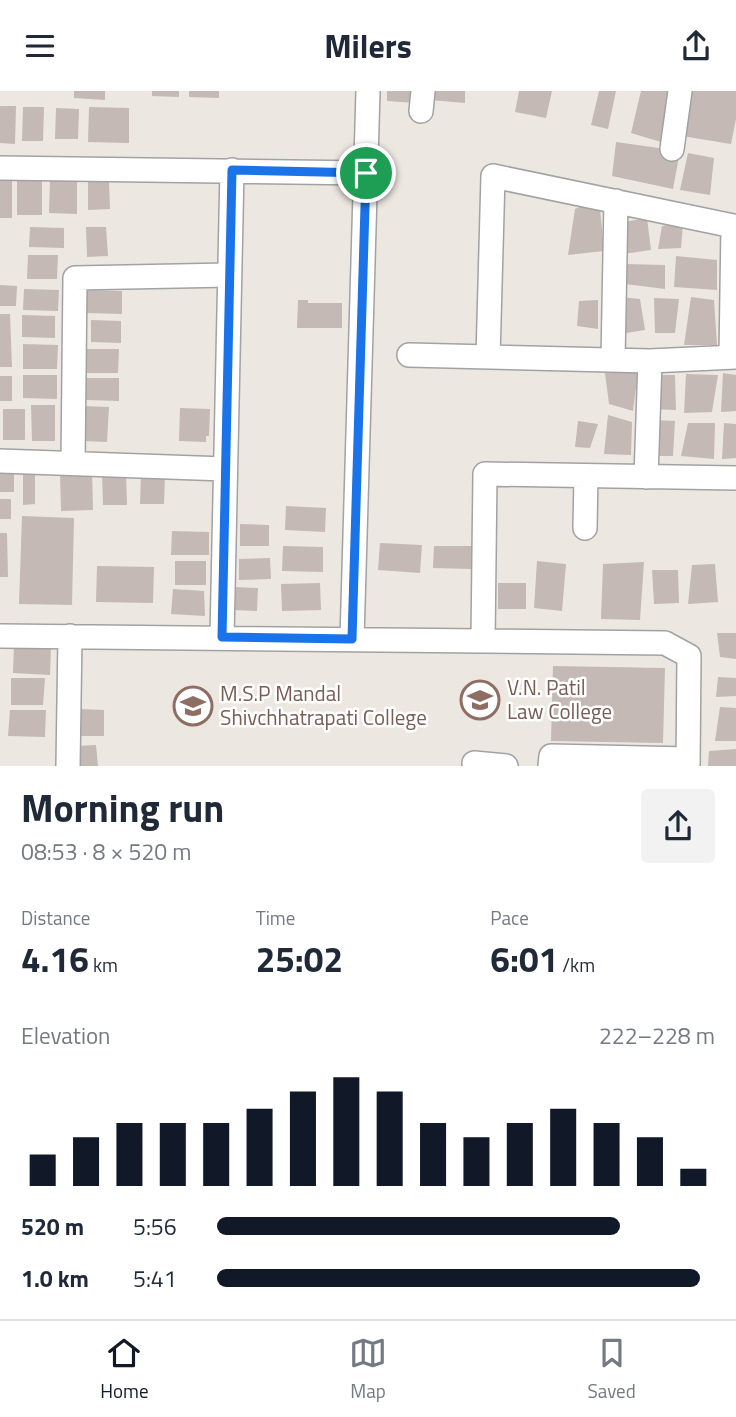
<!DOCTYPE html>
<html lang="en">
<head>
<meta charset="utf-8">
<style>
	:root { --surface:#fff; --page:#f2f2f3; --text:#1f2937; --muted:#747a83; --line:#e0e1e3; --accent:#111827 }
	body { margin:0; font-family:"Titillium Web",sans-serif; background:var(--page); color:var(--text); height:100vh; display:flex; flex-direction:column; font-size:26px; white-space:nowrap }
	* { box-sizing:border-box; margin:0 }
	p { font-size:23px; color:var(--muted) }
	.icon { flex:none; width:38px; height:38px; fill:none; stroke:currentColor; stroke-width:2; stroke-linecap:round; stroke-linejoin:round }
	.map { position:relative; height:675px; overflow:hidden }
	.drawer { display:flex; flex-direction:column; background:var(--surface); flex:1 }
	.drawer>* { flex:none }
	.pin { position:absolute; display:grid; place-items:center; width:60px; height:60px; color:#fff; margin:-30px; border:4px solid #fff; border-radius:50%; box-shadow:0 2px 7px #0007 }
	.round { display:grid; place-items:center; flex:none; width:74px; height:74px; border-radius:7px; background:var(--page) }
	.summary { display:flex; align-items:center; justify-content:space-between; height:119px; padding:0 21px }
	h1 { font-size:38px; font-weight:700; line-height:52px }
	.stats { display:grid; grid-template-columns:repeat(3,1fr); gap:10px; height:119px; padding:7px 21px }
	.stats div { display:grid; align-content:center }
	.stats b { font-size:35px; font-weight:700 }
	.stats small { font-size:19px; font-weight:400 }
	.stats p { font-size:19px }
	.chart { height:196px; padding:14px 21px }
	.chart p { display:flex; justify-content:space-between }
	.chart svg { width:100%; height:126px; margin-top:7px; stroke:var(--accent); stroke-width:6 }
	ul { padding:0 21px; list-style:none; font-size:23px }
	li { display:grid; grid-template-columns:112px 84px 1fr; align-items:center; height:52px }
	li i { height:18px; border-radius:9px; background:var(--accent) }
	header { display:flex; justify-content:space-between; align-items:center; height:91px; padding:0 21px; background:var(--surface); font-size:32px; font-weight:700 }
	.tabs { display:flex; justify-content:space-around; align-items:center; height:98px; border-top:2px solid var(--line); background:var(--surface); font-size:19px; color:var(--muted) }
	.tabs a { display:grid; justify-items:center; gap:4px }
	.tabs .active { color:var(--accent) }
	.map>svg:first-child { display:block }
</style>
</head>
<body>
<header><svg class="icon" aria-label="menu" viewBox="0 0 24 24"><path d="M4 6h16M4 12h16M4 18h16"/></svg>Milers<svg class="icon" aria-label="share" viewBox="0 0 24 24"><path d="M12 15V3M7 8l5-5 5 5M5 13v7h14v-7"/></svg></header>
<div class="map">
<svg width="736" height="675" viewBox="0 0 736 675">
	<rect width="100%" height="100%" fill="#ede7e1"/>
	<path fill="#c4b9b4" d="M 74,0 L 105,0 L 105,9 L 74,7 Z
		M 152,0 L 179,0 L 179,6 L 152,5 Z
		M 189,0 L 219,0 L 219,7 L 189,6 Z
		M 387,0 L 417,0 L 416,12 L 387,10 Z
		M 434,0 L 465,0 L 465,12 L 430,9 L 431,2 L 434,2 Z
		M 519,0 L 552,0 L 546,27 L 515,21 Z
		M 599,0 L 616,0 L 608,38 L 591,34 Z
		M 641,0 L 670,0 L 661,51 L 631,42 Z
		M 688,0 L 736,0 L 736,28 L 731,53 L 682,45 Z
		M 0,15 L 16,15 L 15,53 L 0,52 Z
		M 23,16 L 44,16 L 43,50 L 22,50 Z
		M 89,16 L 129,17 L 129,52 L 88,51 Z
		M 56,17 L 79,18 L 78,48 L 55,48 Z
		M 616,51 L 680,60 L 673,98 L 612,85 Z
		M 688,62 L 714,67 L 710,104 L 680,99 Z
		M 12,85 L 12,127 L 0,127 L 0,86 Z
		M 50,88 L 77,88 L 77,123 L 49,122 Z
		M 17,89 L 42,89 L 42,124 L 17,124 Z
		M 88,90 L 109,90 L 110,118 L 88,119 Z
		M 599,107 L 604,160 L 568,164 L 575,118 Z
		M 647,127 L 651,159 L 623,163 L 624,131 Z
		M 683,132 L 681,157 L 658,158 L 662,135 Z
		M 30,136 L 64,137 L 64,157 L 29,156 Z
		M 86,136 L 106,136 L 108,165 L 87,166 Z
		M 28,164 L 58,164 L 57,188 L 27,188 Z
		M 676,165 L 717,169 L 717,199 L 674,196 Z
		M 625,173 L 665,174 L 665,198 L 625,193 Z
		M 0,194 L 17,195 L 16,215 L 0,215 Z
		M 24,198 L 59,199 L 58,220 L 23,219 Z
		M 86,199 L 122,200 L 122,223 L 86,222 Z
		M 621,206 L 640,208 L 645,239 L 614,244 Z
		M 691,206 L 714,209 L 717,254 L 684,254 Z
		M 654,207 L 679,208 L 675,242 L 655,242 Z
		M 298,209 L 308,209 L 308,212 L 342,212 L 342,237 L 297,237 Z
		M 598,209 L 598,238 L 577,235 L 579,210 Z
		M 0,223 L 10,223 L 12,276 L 0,276 Z
		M 22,224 L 55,225 L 55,247 L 22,246 Z
		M 91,229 L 121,230 L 121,252 L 91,251 Z
		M 23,253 L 58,254 L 57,278 L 23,278 Z
		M 87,258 L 119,258 L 118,282 L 87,282 Z
		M 638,281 L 633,320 L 609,313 L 605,282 Z
		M 723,282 L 736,284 L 736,320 L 721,321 Z
		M 686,283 L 718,284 L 712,321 L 684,322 Z
		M 23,284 L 57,284 L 57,308 L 23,307 Z
		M 655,284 L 675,284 L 676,319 L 648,318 Z
		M 0,285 L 12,285 L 12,310 L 0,310 Z
		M 86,287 L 119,287 L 119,310 L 86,309 Z
		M 31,314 L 55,314 L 55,350 L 32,350 Z
		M 83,315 L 109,316 L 107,351 L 82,350 Z
		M 180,317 L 210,318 L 209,345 L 206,345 L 206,351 L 179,350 Z
		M 3,318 L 25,318 L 25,349 L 3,349 Z
		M 608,324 L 632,331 L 631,364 L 604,363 Z
		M 654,329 L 675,330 L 673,365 L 647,365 Z
		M 578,330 L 598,333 L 590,357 L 575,356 Z
		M 688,332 L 715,332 L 714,368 L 681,365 Z
		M 724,332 L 736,333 L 736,367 L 722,368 Z
		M 0,379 L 14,379 L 14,401 L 0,401 Z
		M 92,380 L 93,419 L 61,420 L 60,381 Z
		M 35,381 L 35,413 L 23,414 L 23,382 Z
		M 102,383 L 126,383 L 127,414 L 103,414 Z
		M 141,383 L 165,384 L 164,413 L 140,413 Z
		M 0,408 L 11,408 L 11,428 L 0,428 Z
		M 286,415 L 326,417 L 325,441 L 285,439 Z
		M 22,425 L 74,427 L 72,514 L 19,513 Z
		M 240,433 L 269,434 L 269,455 L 240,455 Z
		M 172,440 L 209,441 L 209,464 L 171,464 Z
		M 0,442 L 7,442 L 8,486 L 0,486 Z
		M 380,452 L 422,454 L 420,482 L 378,479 Z
		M 283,455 L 323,456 L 323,481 L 282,480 Z
		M 434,455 L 472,455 L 471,478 L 433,477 Z
		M 270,467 L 271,488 L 239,489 L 239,468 Z
		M 175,470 L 206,470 L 206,494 L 175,494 Z
		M 537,470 L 566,473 L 562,520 L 534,517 Z
		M 644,471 L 640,529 L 601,528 L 603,473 Z
		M 715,473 L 718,511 L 688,513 L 692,474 Z
		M 97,475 L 154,476 L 153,512 L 96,511 Z
		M 652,479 L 678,479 L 679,512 L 654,513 Z
		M 320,492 L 321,519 L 282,520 L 281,493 Z
		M 498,492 L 526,492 L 526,518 L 498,518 Z
		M 234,496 L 258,497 L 257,520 L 233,519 Z
		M 173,498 L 204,500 L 205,525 L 171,523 Z
		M 717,542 L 736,542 L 736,568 L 720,566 Z
		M 14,554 L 51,555 L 50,584 L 13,582 Z
		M 553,575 L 665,577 L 663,652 L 551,650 Z
		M 718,586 L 736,587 L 736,605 L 716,606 Z
		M 11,587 L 45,587 L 43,614 L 11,614 Z
		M 720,616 L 736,617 L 736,650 L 715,650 Z
		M 78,618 L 104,619 L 104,645 L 78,645 Z
		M 10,619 L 46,619 L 45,646 L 8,645 Z
		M 96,654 L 98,675 L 76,675 L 75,655 Z
		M 736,658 L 736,675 L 708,675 L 709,660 Z"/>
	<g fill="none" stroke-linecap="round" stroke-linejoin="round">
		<defs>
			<path id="minor" d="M 421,20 L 423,0
				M 672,58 L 680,0
				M 0,77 L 366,82
				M 409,264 L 650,270 L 736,266
				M 488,266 L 493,85 L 733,135 L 731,266
				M 613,269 L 616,110
				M 0,370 L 225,378
				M 73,371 L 75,187 L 229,184
				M 646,386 L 650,270
				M 585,437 L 586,385
				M 0,545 L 665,552 L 689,565 L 688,675
				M 222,546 L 232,79
				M 352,548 L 368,0
				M 483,549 L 485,383 L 736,387
				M 474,672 L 506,675
				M 68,675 L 70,545
				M 550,675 L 551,665 L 688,668"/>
		</defs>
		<use href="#minor" stroke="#a2a2a2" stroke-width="26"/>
		<use href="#minor" stroke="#fff" stroke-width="23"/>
	</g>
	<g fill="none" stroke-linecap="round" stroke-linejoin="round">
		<defs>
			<path id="route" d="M 232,79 L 366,82 L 352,548 L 222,546 Z"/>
		</defs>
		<use href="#route" stroke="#fff" stroke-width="14"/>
		<use href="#route" stroke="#1a73e8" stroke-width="9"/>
	</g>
	<defs>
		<symbol id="university-ring" viewBox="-11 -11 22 22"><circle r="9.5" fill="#fff" stroke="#8d6e63" stroke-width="1.5"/><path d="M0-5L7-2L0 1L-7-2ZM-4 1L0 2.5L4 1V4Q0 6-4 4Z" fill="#8d6e63"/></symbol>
	</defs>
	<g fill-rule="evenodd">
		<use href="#university-ring" x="458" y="587" width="44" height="44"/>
		<use href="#university-ring" x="171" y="593" width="44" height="44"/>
	</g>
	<g text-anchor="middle" stroke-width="5" stroke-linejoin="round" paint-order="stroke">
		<g font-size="21" fill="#785e54" stroke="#fff" text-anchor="start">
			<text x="507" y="604">V.N. Patil<tspan x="507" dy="24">Law College</tspan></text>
			<text x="220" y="610">M.S.P Mandal<tspan x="220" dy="24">Shivchhatrapati College</tspan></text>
		</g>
	</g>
</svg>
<div class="pin" style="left:366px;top:82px;background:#1e9e55"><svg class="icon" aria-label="arrive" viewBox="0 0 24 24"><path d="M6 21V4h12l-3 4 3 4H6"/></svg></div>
</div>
<section class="drawer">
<div class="summary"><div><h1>Morning run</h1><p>08:53 · 8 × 520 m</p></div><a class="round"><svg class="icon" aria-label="share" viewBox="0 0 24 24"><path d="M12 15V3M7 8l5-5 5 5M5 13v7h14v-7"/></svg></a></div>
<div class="stats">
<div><p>Distance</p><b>4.16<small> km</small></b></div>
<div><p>Time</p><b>25:02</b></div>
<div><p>Pace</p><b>6:01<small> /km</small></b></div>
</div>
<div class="chart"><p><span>Elevation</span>222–228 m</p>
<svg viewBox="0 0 160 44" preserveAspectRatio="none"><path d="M5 44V33M15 44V27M25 44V22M35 44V22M45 44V22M55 44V17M65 44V11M75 44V6M85 44V11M95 44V22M105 44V27M115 44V22M125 44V17M135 44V22M145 44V27M155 44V38"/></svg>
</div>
<ul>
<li><b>520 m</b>5:56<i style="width:81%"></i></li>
<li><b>1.0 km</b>5:41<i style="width:97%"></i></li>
</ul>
</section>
<nav class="tabs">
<a class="active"><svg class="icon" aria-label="home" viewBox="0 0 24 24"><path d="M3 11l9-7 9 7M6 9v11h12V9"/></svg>Home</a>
<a><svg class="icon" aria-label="map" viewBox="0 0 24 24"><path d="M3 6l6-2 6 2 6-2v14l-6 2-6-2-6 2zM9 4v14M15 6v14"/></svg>Map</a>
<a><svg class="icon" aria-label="saved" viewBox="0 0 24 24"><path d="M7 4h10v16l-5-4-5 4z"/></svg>Saved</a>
</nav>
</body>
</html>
